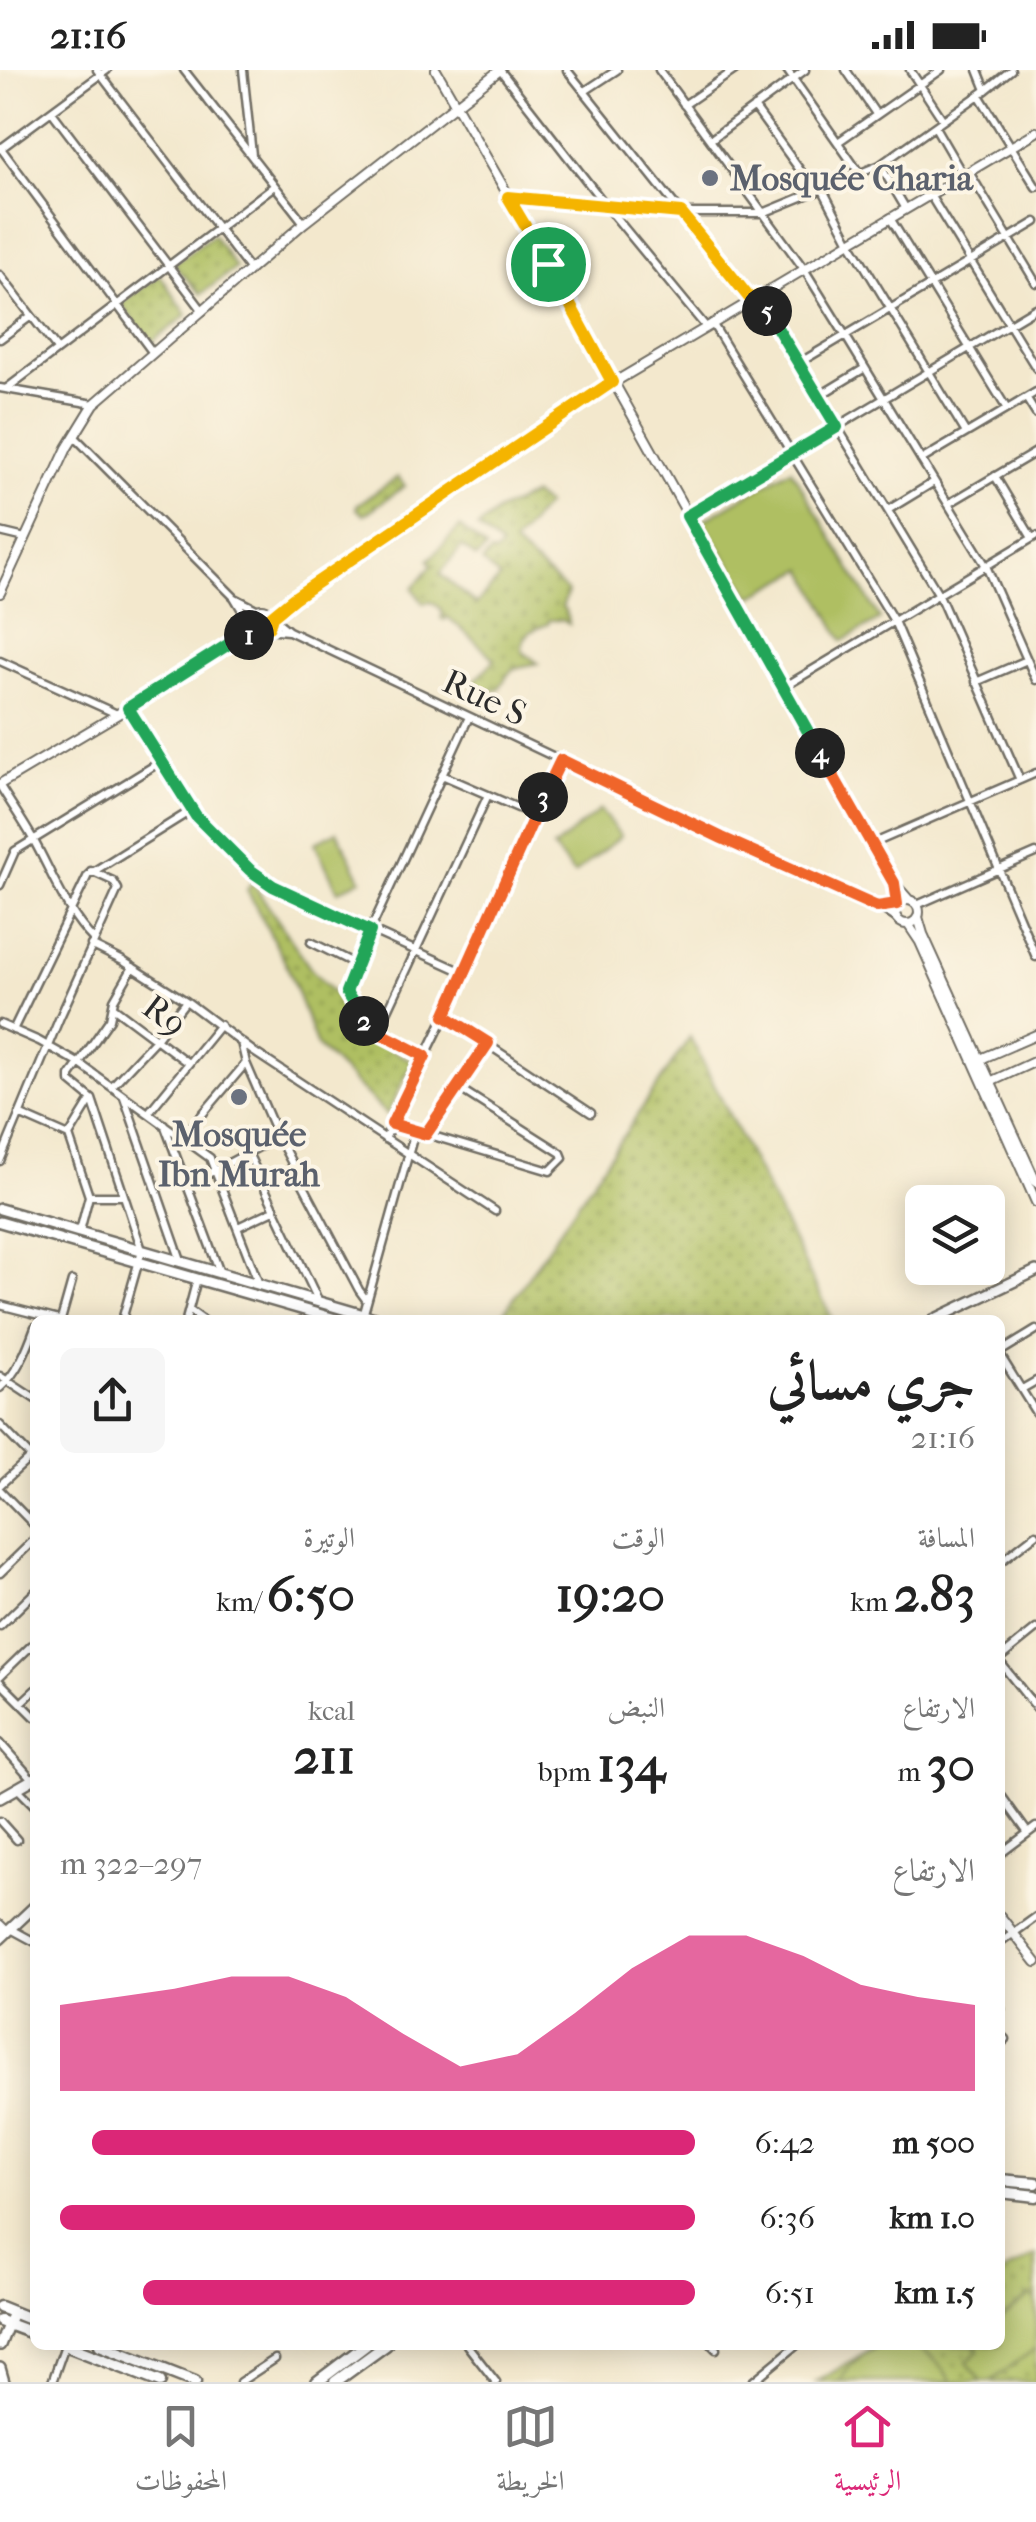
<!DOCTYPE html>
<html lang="ar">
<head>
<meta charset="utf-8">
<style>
	:root { --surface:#fff; --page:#f6f6f6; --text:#222; --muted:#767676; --line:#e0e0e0; --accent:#db2777 }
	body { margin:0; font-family:"IM FELL French Canon",Amiri,serif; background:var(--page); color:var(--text); direction:rtl; height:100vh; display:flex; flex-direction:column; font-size:38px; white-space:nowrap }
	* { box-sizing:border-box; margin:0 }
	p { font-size:32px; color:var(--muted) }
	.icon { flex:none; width:55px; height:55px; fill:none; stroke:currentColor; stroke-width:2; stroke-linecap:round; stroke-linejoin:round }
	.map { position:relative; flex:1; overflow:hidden; direction:ltr }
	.sheet { position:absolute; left:30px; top:1245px; width:975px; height:1035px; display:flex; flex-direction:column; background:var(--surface); border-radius:15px; box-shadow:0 5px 25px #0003; direction:rtl }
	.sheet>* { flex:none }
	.buttons { position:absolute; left:905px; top:1115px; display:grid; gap:20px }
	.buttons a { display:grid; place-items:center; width:100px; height:100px; border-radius:15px; background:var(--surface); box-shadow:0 5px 25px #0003; font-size:50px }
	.pin { position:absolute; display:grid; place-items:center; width:85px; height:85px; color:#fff; margin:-42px; border:5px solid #fff; border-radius:50%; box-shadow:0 2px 10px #0007 }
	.km { position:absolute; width:50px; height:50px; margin:-25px; border-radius:50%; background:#222; color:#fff; font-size:28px; line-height:50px; text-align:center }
	.round { display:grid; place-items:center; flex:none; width:105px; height:105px; border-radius:15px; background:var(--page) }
	.head { display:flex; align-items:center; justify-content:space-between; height:170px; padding:0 30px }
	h1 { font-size:55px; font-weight:700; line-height:75px }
	.figures { display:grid; grid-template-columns:repeat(3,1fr); gap:15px; height:170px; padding:10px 30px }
	.figures div { display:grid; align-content:center }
	.figures b { font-size:50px; font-weight:700 }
	.figures small { font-size:28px; font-weight:400 }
	.figures p { font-size:28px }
	.chart { height:280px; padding:20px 30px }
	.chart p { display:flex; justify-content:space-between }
	.chart svg { width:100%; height:180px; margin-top:10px; fill:var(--accent); opacity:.7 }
	ul { padding:0 30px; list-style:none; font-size:32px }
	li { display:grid; grid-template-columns:160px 120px 1fr; align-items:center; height:75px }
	li i { height:25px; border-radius:12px; background:var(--accent) }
	.status { display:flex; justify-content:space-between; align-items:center; height:70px; padding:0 50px; background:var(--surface); direction:ltr }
	.status svg { height:28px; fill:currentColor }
	.menu { display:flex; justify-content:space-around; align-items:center; height:140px; border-top:2px solid var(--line); background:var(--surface); font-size:28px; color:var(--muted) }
	.menu a { display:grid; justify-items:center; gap:5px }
	.menu .on { color:var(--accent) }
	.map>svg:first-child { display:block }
</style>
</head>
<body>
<div class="status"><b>21:16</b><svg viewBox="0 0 49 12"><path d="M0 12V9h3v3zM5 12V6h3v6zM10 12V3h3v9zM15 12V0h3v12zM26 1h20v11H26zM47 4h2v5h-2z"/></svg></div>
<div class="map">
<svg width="1036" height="2312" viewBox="0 0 1036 2312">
	<defs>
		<pattern id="green-dots" width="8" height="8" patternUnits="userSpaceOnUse" patternTransform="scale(2.5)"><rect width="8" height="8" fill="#afbf62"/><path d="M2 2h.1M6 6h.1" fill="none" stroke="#8f9b51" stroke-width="1.8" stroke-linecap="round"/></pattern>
	</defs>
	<rect width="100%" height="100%" fill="#fcf5e5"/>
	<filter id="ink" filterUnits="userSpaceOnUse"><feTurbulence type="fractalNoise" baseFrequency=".01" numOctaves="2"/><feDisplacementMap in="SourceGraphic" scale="20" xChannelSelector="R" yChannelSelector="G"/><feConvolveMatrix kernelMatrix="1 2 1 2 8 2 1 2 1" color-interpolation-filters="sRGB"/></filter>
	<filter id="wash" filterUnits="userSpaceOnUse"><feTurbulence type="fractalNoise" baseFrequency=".0048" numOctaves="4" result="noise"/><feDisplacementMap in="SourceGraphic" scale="40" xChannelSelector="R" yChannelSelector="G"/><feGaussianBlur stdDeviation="2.25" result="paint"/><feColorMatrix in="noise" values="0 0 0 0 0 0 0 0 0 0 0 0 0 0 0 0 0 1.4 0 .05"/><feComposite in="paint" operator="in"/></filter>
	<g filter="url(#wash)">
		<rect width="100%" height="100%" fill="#f3e8cd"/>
		<path fill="url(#green-dots)" stroke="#6d7546" stroke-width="2.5" d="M 213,165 L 236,198 L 201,224 L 173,194 Z
			M 160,205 L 187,245 L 150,274 L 121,234 Z
			M 398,407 L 405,416 L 364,445 L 357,439 L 357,435 Z
			M 533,425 L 546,435 L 513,474 L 568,522 L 562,537 L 565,540 L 569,554 L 562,550 L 549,550 L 548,554 C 533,559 522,564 522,581 L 538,593 C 510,599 514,594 498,620 L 487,621 L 479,625 L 472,614 L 495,589 L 448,547 L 444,550 L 441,548 L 443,545 L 440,538 L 431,532 L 423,533 L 413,518 L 432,495 L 429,490 L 460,457 L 486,479 L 476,488 L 462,476 L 440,504 L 476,534 L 500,508 L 482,492 L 491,483 L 495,484 L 501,477 L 478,458 L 498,441 Z
			M 252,812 L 310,898 L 334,924 L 348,948 L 372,970 L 413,991 L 387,1045 L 317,976 L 287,896 L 247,820 Z
			M 690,967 L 833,1250 L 499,1250 Z
			M 1036,2185 L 1036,2312 L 817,2312 L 877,2275 L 1000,2275 L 1000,2204 Z"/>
		<path fill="#afbf62" stroke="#6d7546" stroke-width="2.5" d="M 791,399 L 880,549 L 843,571 L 804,499 L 751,527 L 702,451 Z
			M 600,740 L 621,766 L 574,804 L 553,778 Z
			M 337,761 L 361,809 L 338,821 L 315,773 Z
			M 1031,2225 L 1036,2231 L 1036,2278 L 990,2312 L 982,2312 L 967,2292 L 979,2281 L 975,2275 L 1000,2275 L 1000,2249 Z
			M 890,2275 C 925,2275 933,2285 953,2312 L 840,2312 C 849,2293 868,2277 890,2275 Z"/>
	</g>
	<g filter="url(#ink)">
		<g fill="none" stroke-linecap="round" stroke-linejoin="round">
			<defs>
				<path id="minor" d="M 97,0 L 250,200
					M 184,0 L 304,153
					M 243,0 L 252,85
					M 500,0 L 607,137 L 706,257
					M 567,0 L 751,230
					M 659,0 L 804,199 L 845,265 L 986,496 L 1036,610
					M 787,0 L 860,104
					M 846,0 L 876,44
					M 910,0 L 943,50
					M 978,0 L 986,20
					M 585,21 L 617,0
					M 979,25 L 1036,117
					M 684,35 L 735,0
					M 754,37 L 816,122
					M 52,42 L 203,241
					M 935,57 L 963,105
					M 710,70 L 805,0
					M 838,72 L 941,0
					M 0,77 L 153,283
					M 0,79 L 107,0
					M 880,95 L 906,139
					M 969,102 L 1036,213
					M 823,120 L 850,172 L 966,363
					M 930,125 L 1036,298
					M 510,127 L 681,143 L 763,143 L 880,95 L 986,20 L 1011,0
					M 890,148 L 1007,339
					M 0,205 L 57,279
					M 758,226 L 939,525 L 1020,710
					M 712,253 L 894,551 L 1036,887
					M 0,269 L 31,246
					M 799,293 L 1036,152
					M 0,318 L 94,334
					M 6,319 L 274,116
					M 819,326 L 865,298
					M 1026,328 L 1036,344
					M 74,366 L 234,527 L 243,542 L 252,550
					M 921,390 L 1036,322
					M 995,406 L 1032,468
					M 948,434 L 1036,382
					M 888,440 L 934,412
					M 687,446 L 1036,238
					M 0,462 L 25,468
					M 235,528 L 258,540
					M 273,548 L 289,561 L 723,767 L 882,839 L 897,849
					M 266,559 L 288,561
					M 0,591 L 117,644
					M 976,612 L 1027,590
					M 784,617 L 1036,466
					M 128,638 C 167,702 206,777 273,816 L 463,902
					M 469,647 L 370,861 L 346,917 C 346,934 364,953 378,962 L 488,725
					M 442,705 L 534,745
					M 0,716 C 11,734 23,751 33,769 C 52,803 66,842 94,870
					M 872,774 L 1036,703
					M 0,815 L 15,781 L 160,692
					M 917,835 L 1036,783
					M 878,837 L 897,834
					M 311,872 L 355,894
					M 91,875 L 123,891 L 186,931 L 254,982 L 495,1141
					M 113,937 L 188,993
					M 445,946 L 591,1043
					M 0,954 L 39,971 L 80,994 L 210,1088 L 259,1214
					M 13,960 L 88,805 L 192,740
					M 378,962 L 425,986
					M 241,972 L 246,993 L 278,1067 L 359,1220 L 367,1231
					M 112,1016 L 156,969 L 186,931
					M 124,1027 L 181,1191
					M 92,1029 L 142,1180 L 122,1250
					M 92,1029 L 70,1011 L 70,1006 L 110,949 L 114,930 L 133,897
					M 149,1042 L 220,955
					M 19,1044 L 69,1066
					M 164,1054 L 220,1203
					M 393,1054 L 550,1101 L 563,1088 L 561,1083 L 457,1017
					M 426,1064 L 488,973
					M 183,1067 L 246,993
					M 385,1069 L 445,946 L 561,690
					M 248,1083 L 318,1230
					M 0,1091 L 60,947 L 118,819 L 113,811 L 91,801
					M 187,1115 L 278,1067
					M 89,1126 L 123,1126
					M 238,1157 L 274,1140
					M 80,1161 L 89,1126 L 69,1066 L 91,1030
					M 0,1235 L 59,1250
					M 189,1240 L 203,1250
					M 61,1250 L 72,1211
					M 186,1250 L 197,1209
					M 362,1250 L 415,1061
					M 1000,1282 L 1036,1260
					M 1000,1285 L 1036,1343
					M 0,1306 L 35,1329
					M 0,1318 C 18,1302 27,1279 35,1257
					M 1022,1319 L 1036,1311
					M 0,1355 L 31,1387
					M 0,1415 L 35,1383
					M 0,1420 L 35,1456
					M 1000,1492 L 1036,1464
					M 0,1503 L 35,1469
					M 0,1556 L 35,1522
					M 1000,1588 L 1036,1559
					M 1000,1592 L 1036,1638
					M 0,1606 L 35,1572
					M 0,1612 L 35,1647
					M 21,1633 L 35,1620
					M 0,1673 L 32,1709
					M 17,1718 L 35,1736
					M 1000,1724 L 1028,1763
					M 0,1751 L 17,1770
					M 1000,1784 L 1036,1757
					M 11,1859 L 35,1872
					M 1000,1873 L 1036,1847
					M 1000,1938 L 1001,1939
					M 1000,1974 L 1006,1969
					M 467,2275 L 496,2312
					M 712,2275 L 716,2279
					M 52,2312 L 65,2275
					M 240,2312 L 275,2289
					M 752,2312 L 797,2275"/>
				<path id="tertiary" d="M 436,0 L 542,184 L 894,813 L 909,830
					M 0,523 L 67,378 L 94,334 L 304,153 L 500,0
					M252 549a10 10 0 1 1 20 0a10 10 0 1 1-20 0Z
					M 272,547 L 293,528 L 613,313 L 1036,62
					M 232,572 L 252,552
					M 0,714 L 128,638 L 232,572 L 260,560
					M895 842a12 12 0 1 1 24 0a12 12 0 1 1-24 0Z
					M 918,847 L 923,864 L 1036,1112
					M 908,854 L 920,872 L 1036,1132
					M 976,991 L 1036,965
					M 988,1013 L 1036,991
					M 1000,1846 L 1036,1892
					M 0,1855 L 7,1862"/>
				<path id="secondary" d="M 0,1139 L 381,1250
					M 0,1152 L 339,1250
					M 933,1250 L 1036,1201
					M 0,1728 L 35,1708
					M 0,1869 L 35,1836
					M 0,2275 L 13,2242
					M 0,2298 L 4,2312"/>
				<path id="primary" d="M 1000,2110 L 1036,2113
					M 1000,2122 L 1036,2126
					M 0,2237 L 35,2251
					M 0,2251 L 35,2264
					M 65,2275 L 160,2312
					M 100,2275 L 195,2312
					M 317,2312 L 366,2275
					M 335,2312 L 386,2275"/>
			</defs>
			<use href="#minor" stroke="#716d64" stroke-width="11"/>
			<use href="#tertiary" stroke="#716d64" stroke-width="12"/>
			<use href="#secondary" stroke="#716d64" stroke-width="14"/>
			<use href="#primary" stroke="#716d64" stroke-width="15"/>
			<use href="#minor" stroke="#fff" stroke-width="6"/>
			<use href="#tertiary" stroke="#fff" stroke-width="8"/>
			<use href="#secondary" stroke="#fff" stroke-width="9"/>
			<use href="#primary" stroke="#fff" stroke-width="10"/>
		</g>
	</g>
	<g fill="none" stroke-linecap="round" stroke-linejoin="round" filter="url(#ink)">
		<defs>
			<path id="split-1" d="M 249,565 L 269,557 L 272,546 L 294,528 L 612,312 L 548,194"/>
			<path id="split-2" d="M 249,565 L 232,572 L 128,638 L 196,746 L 250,800 L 273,816 L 370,861 L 346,922 L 364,951"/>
			<path id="split-3" d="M 364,951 L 378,962 L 425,986 L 392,1054 L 426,1064 L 488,973 L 445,946 L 543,727"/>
			<path id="split-4" d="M 543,727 L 561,690 L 722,768 L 877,837 L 897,834 L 894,813 L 820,683"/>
			<path id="split-5" d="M 767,241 L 837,357 L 687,446 L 820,683"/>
			<path id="split-6" d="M 548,194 L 508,127 L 681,143 L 751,230 L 758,226 L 767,241"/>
		</defs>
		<use href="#split-1" stroke="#fff" stroke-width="20"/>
		<use href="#split-2" stroke="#fff" stroke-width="20"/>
		<use href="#split-3" stroke="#fff" stroke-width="20"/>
		<use href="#split-4" stroke="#fff" stroke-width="20"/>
		<use href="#split-5" stroke="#fff" stroke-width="20"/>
		<use href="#split-6" stroke="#fff" stroke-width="20"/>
		<use href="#split-1" stroke="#f5b400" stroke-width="12"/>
		<use href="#split-2" stroke="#22a559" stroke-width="12"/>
		<use href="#split-3" stroke="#f0652b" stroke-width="12"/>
		<use href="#split-4" stroke="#f0652b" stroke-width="12"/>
		<use href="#split-5" stroke="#22a559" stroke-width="12"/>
		<use href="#split-6" stroke="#f5b400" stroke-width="12"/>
	</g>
	<g fill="#6b7280" stroke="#fcf5e5" stroke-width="4">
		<circle cx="710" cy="108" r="10"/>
		<circle cx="239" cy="1027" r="10"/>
	</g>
	<g text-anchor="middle" stroke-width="8" stroke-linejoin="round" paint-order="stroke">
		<g font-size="35" font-weight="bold" fill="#5b616d" stroke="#fcf5e5" text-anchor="start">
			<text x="730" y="120">Mosquée Charia</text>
			<text x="239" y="1076" text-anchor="middle">Mosquée<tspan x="239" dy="40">Ibn Murah</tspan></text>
		</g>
		<g font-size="35" fill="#2b2b2b" stroke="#fcf5e5">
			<text transform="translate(485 627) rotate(25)" y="12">Rue S</text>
			<text transform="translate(165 945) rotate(37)" y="12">R9</text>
		</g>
	</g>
</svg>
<div class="buttons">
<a><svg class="icon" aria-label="layers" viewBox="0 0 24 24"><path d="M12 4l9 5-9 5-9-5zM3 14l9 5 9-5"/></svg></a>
</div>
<div class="pin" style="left:548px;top:194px;background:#1e9e55"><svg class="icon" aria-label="arrive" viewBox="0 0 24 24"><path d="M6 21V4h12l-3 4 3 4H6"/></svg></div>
<b class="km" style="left:249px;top:565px">1</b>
<b class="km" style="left:364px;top:951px">2</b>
<b class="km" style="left:543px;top:727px">3</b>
<b class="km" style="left:820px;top:683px">4</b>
<b class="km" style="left:767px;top:241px">5</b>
<section class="sheet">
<div class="head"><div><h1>جري مسائي</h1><p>21:16</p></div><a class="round"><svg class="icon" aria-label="share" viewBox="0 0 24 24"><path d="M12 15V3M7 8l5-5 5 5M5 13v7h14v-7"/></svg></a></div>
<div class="figures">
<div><p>المسافة</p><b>2.83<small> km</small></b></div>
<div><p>الوقت</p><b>19:20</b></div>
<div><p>الوتيرة</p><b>6:50<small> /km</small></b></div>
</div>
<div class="figures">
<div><p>الارتفاع</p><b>30<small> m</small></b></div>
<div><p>النبض</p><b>134<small> bpm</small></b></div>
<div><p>kcal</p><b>211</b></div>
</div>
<div class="chart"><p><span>الارتفاع</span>297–322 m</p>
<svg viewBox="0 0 160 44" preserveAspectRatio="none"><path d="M0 44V23L10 21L20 19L30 16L40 16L50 21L60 30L70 38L80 35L90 25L100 14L110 6L120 6L130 11L140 18L150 21L160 23V44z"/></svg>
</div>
<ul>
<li><b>500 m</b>6:42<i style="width:95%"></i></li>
<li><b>1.0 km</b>6:36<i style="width:100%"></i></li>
<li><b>1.5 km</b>6:51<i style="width:87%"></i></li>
</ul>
</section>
</div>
<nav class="menu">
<a class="on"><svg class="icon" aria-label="home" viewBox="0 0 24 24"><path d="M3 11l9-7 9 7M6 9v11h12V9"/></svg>الرئيسية</a>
<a><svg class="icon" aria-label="map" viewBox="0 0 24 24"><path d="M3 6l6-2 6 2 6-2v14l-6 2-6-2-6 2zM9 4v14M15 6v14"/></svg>الخريطة</a>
<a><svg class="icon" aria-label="saved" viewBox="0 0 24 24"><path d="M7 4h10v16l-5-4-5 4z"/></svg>المحفوظات</a>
</nav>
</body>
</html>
